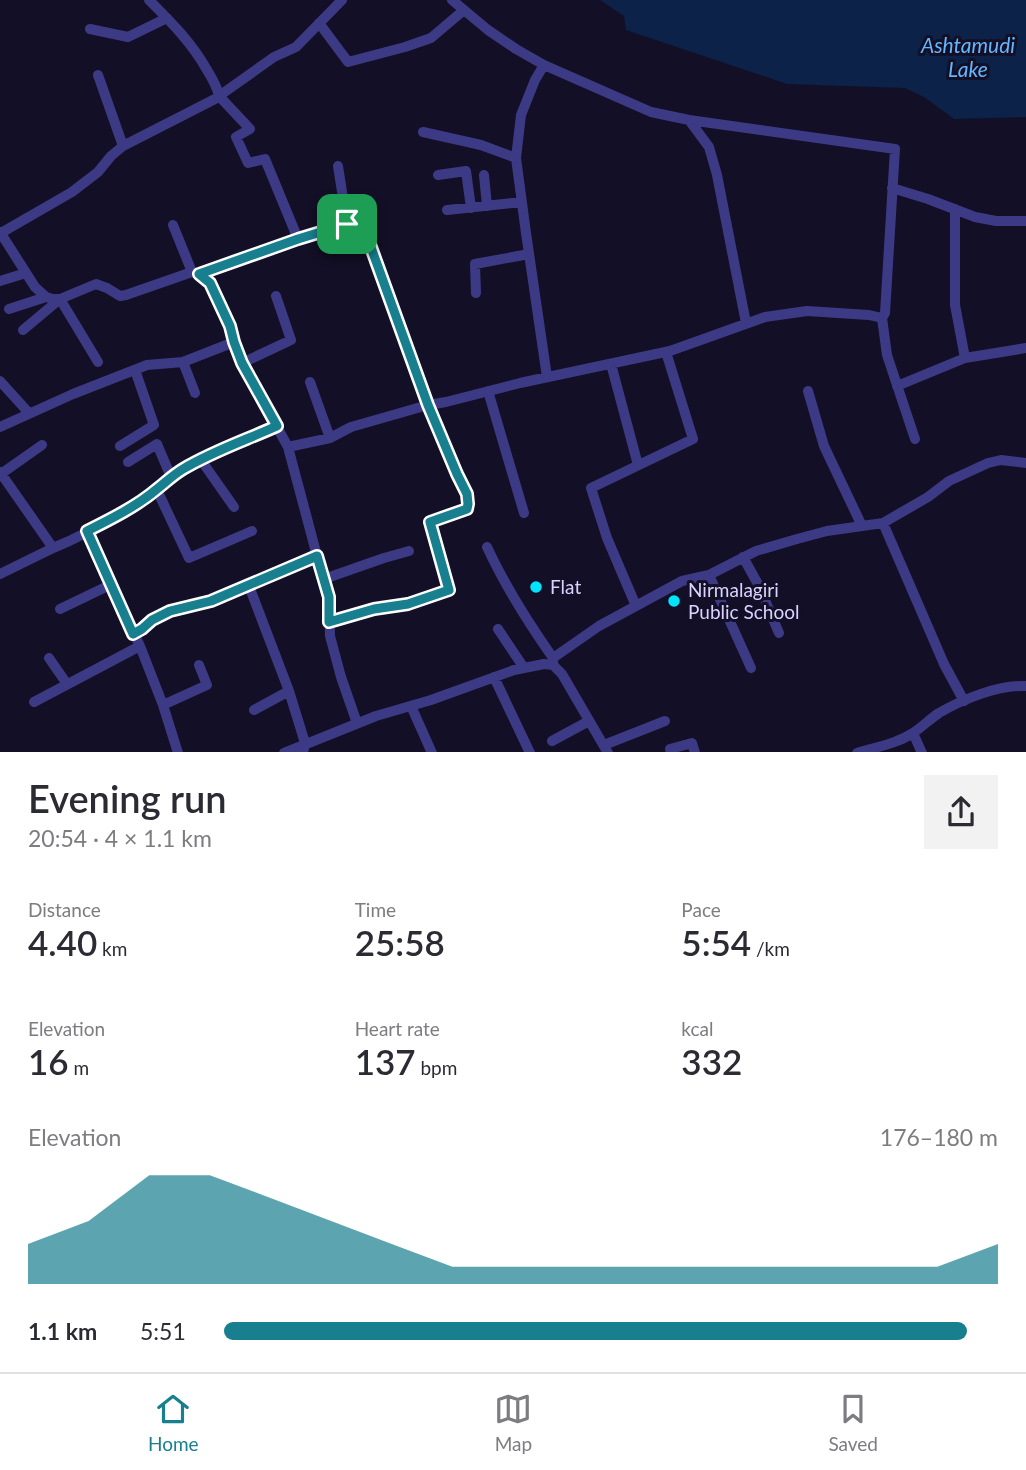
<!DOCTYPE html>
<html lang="en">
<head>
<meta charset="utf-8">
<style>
	:root { --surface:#fff; --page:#f2f2f3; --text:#2b2b33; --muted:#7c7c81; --line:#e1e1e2; --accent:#187f8f }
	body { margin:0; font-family:Lato,sans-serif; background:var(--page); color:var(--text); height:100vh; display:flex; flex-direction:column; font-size:26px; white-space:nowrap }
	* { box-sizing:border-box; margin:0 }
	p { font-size:23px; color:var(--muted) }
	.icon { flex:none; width:38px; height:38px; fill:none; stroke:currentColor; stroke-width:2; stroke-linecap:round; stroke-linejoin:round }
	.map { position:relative; height:752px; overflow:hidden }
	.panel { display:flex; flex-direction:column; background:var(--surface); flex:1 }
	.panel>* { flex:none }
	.pin { position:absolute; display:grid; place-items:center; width:60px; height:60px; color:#fff; margin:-30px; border-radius:14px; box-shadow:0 4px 10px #0006 }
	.round { display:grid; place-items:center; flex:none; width:74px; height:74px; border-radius:0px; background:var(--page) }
	.overview { display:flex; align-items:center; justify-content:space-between; height:119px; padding:0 28px }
	h1 { font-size:38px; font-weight:600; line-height:52px }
	.metrics { display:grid; grid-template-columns:repeat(3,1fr); gap:10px; height:119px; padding:7px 28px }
	.metrics div { display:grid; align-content:center }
	.metrics b { font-size:35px; font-weight:600 }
	.metrics small { font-size:19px; font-weight:400 }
	.metrics p { font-size:19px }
	.chart { height:196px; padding:14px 28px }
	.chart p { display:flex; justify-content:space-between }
	.chart svg { width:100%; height:126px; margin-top:7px; fill:var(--accent); opacity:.7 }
	ul { padding:0 28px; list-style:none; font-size:23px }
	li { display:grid; grid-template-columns:112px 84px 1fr; align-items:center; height:52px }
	li i { height:18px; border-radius:9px; background:var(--accent) }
	.dock { display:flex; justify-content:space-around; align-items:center; height:98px; border-top:2px solid var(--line); background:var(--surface); font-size:19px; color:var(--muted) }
	.dock a { display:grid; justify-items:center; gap:4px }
	.dock .on { color:var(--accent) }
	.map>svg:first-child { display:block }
</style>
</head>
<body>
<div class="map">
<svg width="1026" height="753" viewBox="0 0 1026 753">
	<rect width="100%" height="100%" fill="#130f26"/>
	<path fill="#0c2248" d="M 600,0 L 1026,0 L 1026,117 L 954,119 L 924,97 L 905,88 L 787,84 L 626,30 L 624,16 Z"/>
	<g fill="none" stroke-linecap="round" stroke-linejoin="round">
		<path stroke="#3d3a85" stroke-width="10" d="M 452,0 L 488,30 L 516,49 L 544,65 L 651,112 L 689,120 L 709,147 L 717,175 L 746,323
			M 319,23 L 348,62 L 405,47 L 431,38 L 464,10
			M 90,29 L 128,37 L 167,18
			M 544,65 L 535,80 L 521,115 L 516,158 L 526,233 L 547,377
			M 98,75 L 123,146
			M 423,132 L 481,145 L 516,158
			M 338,166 L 347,224
			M 438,175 L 466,171 L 471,208
			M 484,175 L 487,206
			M 892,188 L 928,199 L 975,217 L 996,221 L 1026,221
			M 955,209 L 955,305 L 965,358
			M 447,210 L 522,202
			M 173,225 L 192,272
			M 0,232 L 35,287 L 46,297 L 53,299 L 60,299 L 96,284 L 107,288 L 120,296 L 126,295 L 192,272 L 205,277 L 210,283 L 230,326 L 234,342 L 242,363 L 288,447 L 317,556 L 329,597 L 330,636 L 341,677 L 357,723
			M 1,233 L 72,192 L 98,172 L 111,156 L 123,146 L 215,99 L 219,96 C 217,86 212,78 207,70 C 192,43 171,22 149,0
			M 298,239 L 265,159 L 248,163 L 236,137 L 250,129 L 219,96 L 274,57 L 296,47 L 342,0
			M 199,274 L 298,239 L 347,224 C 363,229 368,239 374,254 L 439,434 L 467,494 L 469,504 L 467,509 L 430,522 L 449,590 L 408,604 L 374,609 L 329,622
			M 0,281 L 26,273
			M 476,293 L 475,264 L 529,254
			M 9,309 L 46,297
			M 882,318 L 887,355 L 915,439
			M 23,330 L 60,299 L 98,362
			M 183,362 L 195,393
			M 242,363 L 291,340 L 276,296
			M 611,364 L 638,465
			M 0,381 L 29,413
			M 310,382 L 330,438
			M 897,386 L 965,358 L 1026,348
			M 488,391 L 524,513
			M 808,391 L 824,446 L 862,526
			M 0,427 L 73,394 L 147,365 L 183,362 L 234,342
			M 120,446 L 154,425 L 135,370
			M 288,447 L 330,438 L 351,427 L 428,405 L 446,402 L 520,383 L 670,351 L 765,317 L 807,311 L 869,315 L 882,318 L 885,313 L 895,149 L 689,120
			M 201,460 L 234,507
			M 128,462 L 157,444 L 171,477
			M 0,472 L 53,548 C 88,534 121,514 153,492 C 163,485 172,476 183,469 C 212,451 246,440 277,426
			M 1,474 L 42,445
			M 157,490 L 189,558 L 252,531
			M 883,523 L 944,664 L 964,701
			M 87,531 L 110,585 L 140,646 L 163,705 L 178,753
			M 487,547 C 506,588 527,621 553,658
			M 743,557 L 759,586 L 779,633
			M 0,574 L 53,548
			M 709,575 L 751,668
			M 324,579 L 384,558 L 409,551
			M 249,586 L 289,691 L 305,743 L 303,753
			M 636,606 L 607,538 L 591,488 L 693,439 L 666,352
			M 60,609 L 110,585
			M 498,629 L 524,668
			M 133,634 L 142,629 L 152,620 L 170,611 L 211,601 L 317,556
			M 49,658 L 67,684
			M 553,665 L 553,658 L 599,626 L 682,581 L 709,575 L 756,551 L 797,539 L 827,531 L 883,523 L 928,497 L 949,481 L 988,463 L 1001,460 L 1026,463
			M 494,677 L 530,753
			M 34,702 L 140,646
			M 163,705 L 207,685 L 199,665
			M 411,706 L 432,753
			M 254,710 L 289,691
			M 913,733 L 922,753
			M 552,741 L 589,721
			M 604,745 L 665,721
			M 670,749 L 692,743 L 695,753
			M 284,753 L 376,716 L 431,700 L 514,670 L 544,664 L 553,665 L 562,674 L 608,753
			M 857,753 C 876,747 896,744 913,733 C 922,727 930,719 939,713 C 963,699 998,685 1026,686"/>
	</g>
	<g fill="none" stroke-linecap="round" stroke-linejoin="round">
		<defs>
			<path id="route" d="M 347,224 L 362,231 L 368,239 L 428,405 L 457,474 L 467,494 L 468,504 L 467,509 L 430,522 L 449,590 L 408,604 L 374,609 L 329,622 L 329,597 L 317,556 L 211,601 L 170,611 L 152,620 L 142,629 L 133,634 L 87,531 C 111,519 137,506 157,489 C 166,482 173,475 183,469 C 213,451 246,440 277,426 L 242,363 L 234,342 L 230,326 L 210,283 L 199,274 L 298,239 Z"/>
		</defs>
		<use href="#route" stroke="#fff" stroke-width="14"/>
		<use href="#route" stroke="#187f8f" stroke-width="9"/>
	</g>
	<g fill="#00e5ff" stroke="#130f26" stroke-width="2.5">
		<circle cx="536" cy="587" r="7"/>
		<circle cx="674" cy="601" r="7"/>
	</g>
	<g text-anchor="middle" stroke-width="6" stroke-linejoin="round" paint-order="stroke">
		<g font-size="19" fill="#d9d4ff" stroke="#130f26" text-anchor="start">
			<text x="550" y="594">Flat</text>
			<text x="688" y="597">Nirmalagiri<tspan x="688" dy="22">Public School</tspan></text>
		</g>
		<g font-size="21" font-style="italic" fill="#62b6ff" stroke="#130f26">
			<text x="968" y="53">Ashtamudi<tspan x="968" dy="24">Lake</tspan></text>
		</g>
	</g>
</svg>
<div class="pin" style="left:347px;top:224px;background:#1e9e55"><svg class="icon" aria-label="arrive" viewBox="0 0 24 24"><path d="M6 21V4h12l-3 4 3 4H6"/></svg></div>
</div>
<section class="panel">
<div class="overview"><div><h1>Evening run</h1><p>20:54 · 4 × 1.1 km</p></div><a class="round"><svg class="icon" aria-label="share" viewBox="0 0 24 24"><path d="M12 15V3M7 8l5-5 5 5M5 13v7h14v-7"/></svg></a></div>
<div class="metrics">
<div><p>Distance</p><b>4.40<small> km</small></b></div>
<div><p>Time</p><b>25:58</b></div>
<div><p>Pace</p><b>5:54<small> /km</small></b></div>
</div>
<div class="metrics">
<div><p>Elevation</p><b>16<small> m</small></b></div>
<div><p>Heart rate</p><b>137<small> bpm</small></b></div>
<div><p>kcal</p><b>332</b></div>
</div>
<div class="chart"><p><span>Elevation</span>176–180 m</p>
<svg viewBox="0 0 160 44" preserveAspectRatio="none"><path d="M0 44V30L10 22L20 6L30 6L40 14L50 22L60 30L70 38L80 38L90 38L100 38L110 38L120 38L130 38L140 38L150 38L160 30V44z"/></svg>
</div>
<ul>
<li><b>1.1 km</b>5:51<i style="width:96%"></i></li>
</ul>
</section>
<nav class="dock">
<a class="on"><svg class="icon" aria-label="home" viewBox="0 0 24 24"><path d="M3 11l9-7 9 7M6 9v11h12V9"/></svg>Home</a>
<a><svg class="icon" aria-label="map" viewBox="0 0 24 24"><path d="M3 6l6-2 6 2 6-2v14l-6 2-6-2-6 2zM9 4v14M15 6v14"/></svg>Map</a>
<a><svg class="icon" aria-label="saved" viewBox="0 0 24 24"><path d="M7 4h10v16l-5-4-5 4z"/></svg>Saved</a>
</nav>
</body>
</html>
